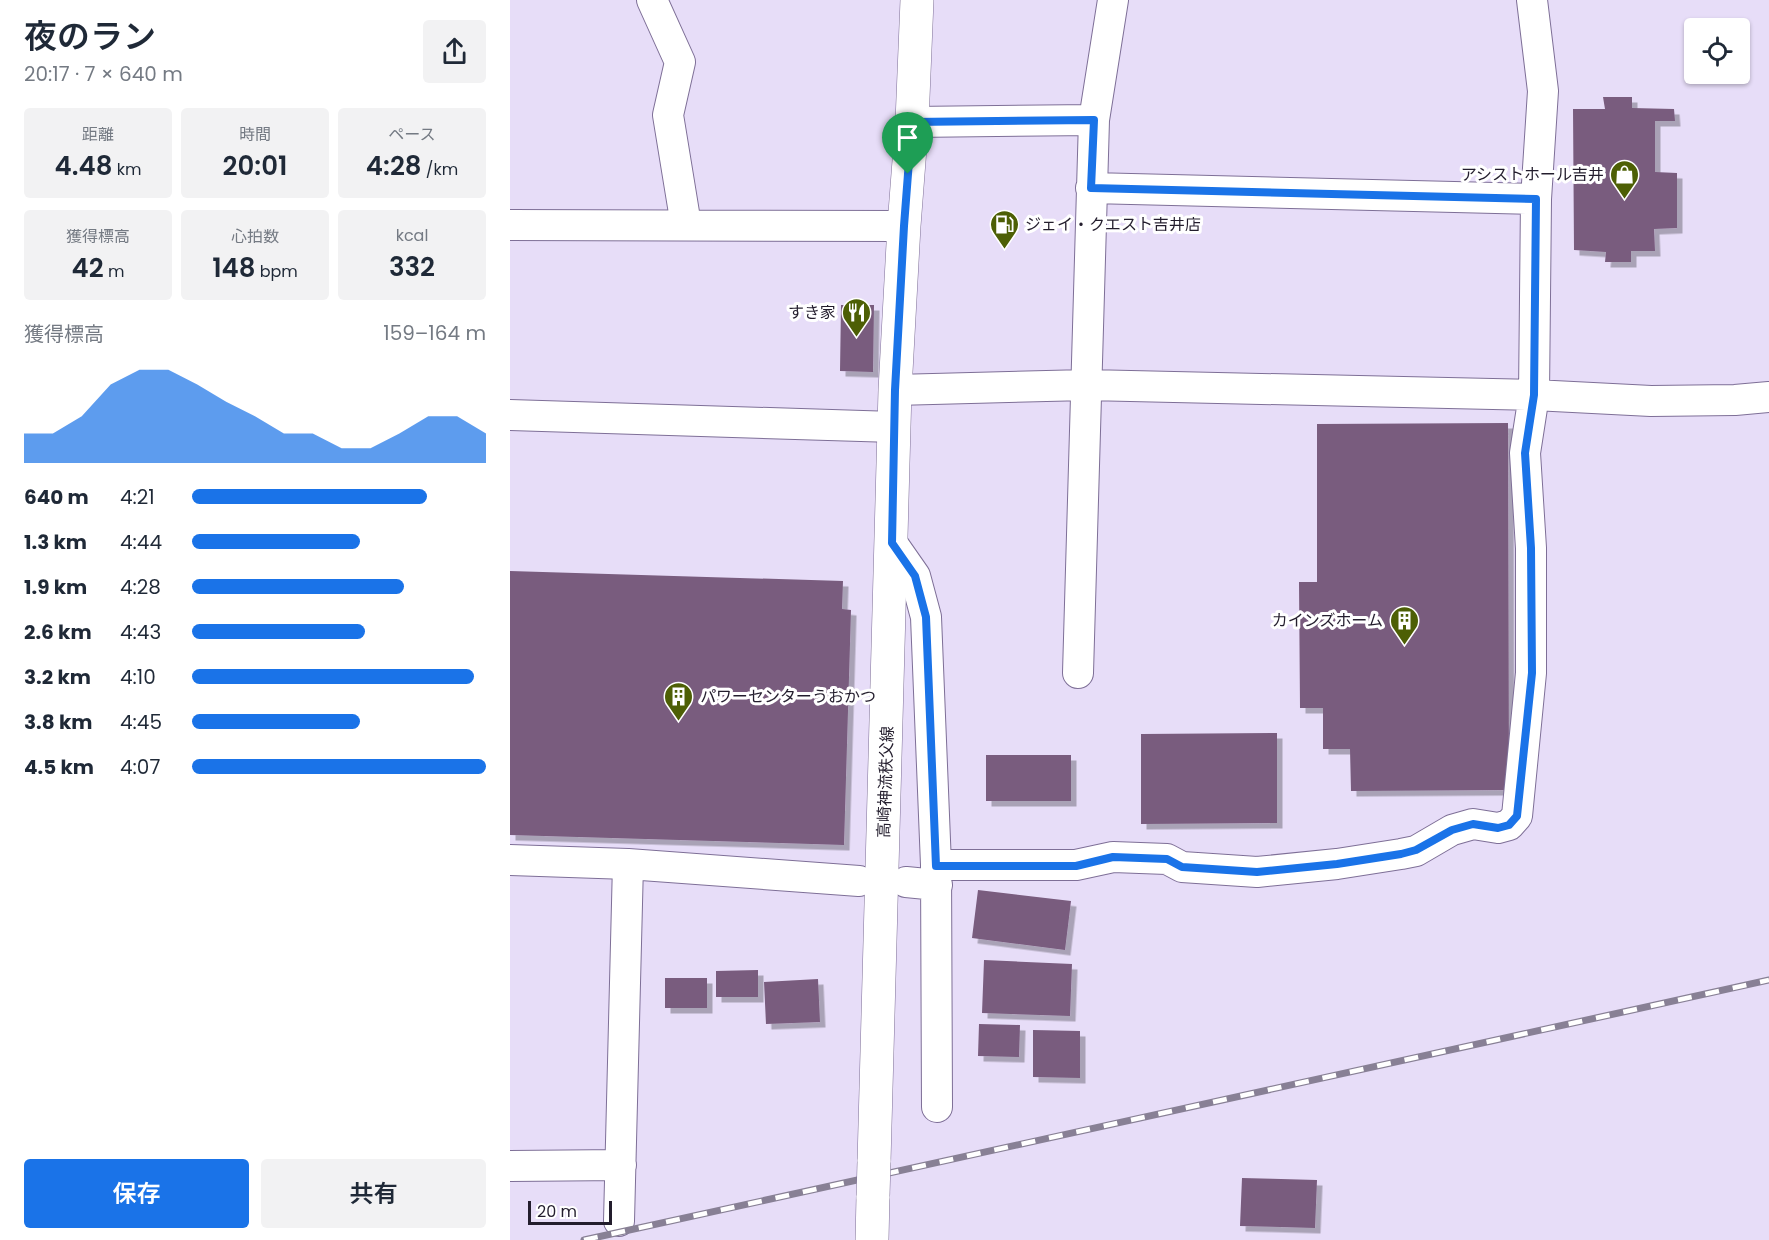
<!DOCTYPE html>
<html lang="ja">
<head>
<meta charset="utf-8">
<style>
	:root { --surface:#fff; --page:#f2f2f3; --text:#1f2937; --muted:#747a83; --accent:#1a73e8 }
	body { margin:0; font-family:Poppins,"Noto Sans JP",sans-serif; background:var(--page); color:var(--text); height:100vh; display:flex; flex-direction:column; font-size:22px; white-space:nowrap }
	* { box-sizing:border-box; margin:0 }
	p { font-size:20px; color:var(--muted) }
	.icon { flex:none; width:33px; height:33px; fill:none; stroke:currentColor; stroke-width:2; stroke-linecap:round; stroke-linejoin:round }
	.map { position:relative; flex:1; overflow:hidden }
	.sheet { display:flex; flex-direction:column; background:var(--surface); width:510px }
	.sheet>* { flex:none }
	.fabs { position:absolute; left:1174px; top:18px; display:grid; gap:12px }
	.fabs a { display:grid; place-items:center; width:66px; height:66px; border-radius:6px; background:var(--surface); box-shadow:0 2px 4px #0004; font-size:30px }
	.scale { position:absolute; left:18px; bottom:15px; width:84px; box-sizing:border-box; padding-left:6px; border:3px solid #231d2d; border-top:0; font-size:16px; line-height:21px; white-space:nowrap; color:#231d2d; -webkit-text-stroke:4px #fff; paint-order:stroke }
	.pin { position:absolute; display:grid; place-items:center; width:51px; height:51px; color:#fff; margin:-62px -26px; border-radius:50% 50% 50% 0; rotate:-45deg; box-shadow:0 0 6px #0007 }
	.pin .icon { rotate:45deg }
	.round { display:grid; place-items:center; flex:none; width:63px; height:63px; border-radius:6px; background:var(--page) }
	.head { display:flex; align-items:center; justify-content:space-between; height:102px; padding:0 24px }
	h1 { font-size:33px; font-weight:600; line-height:45px }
	.figures { display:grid; grid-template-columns:repeat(3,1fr); gap:9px; height:102px; padding:6px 24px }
	.figures div { display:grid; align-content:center; border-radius:6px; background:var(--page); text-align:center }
	.figures b { font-size:26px; font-weight:600 }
	.figures small { font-size:16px; font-weight:400 }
	.figures p { font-size:16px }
	.chart { height:168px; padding:12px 24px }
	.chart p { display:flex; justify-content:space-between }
	.chart svg { width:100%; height:108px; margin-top:6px; fill:var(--accent); opacity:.7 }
	.primary-button { display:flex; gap:12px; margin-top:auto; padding:12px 24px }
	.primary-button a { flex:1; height:69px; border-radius:6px; background:var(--accent); color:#fff; font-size:24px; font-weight:600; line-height:69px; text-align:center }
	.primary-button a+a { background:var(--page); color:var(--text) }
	ul { padding:0 24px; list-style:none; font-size:20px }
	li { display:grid; grid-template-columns:96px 72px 1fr; align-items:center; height:45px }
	li i { height:15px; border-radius:8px; background:var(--accent) }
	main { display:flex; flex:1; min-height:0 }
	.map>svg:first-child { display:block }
</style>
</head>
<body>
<main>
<section class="sheet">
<div class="head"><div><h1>夜のラン</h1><p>20:17 · 7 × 640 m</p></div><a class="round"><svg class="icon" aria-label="share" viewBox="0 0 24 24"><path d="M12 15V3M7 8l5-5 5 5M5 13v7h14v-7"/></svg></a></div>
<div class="figures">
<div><p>距離</p><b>4.48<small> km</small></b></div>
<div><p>時間</p><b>20:01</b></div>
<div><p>ペース</p><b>4:28<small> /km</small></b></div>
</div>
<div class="figures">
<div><p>獲得標高</p><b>42<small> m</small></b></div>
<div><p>心拍数</p><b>148<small> bpm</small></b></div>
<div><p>kcal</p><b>332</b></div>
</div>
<div class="chart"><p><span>獲得標高</span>159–164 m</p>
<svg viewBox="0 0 160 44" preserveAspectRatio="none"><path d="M0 44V32L10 32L20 25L30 12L40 6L50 6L60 12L70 19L80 25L90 32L100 32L110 38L120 38L130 32L140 25L150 25L160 32V44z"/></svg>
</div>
<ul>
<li><b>640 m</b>4:21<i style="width:80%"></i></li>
<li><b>1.3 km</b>4:44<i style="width:57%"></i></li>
<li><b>1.9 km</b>4:28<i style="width:72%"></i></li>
<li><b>2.6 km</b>4:43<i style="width:59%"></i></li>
<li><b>3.2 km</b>4:10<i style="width:96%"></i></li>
<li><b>3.8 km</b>4:45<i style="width:57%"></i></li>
<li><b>4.5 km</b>4:07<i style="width:100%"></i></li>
</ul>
<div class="primary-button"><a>保存</a><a>共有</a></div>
</section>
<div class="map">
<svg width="1259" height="1240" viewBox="0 0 1259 1240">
	<defs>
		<filter id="shadow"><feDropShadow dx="5.5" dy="5.5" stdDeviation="0" flood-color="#0004"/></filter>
	</defs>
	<rect width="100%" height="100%" fill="#e7ddf8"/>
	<path fill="#795c7e" filter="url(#shadow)" d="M 1093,97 L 1122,97 L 1122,108 L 1164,109 L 1165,121 L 1145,121 L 1145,172 L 1167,173 L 1167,228 L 1144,229 L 1145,251 L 1121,251 L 1121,262 L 1095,262 L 1096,252 L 1064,250 L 1063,109 L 1095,109 Z
		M 331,305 L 364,305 L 363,372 L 330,371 Z
		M 998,423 L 999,790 L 841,791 L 840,749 L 813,749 L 813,708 L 790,708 L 789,582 L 807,582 L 807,424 Z
		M 0,571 L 333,581 L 332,609 L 341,610 L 334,845 L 0,835 Z
		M 767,733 L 767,823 L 631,824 L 631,734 Z
		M 476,755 L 561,755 L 561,801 L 476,801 Z
		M 468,890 L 561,901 L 555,950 L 462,938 Z
		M 474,960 L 562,964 L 560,1016 L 472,1013 Z
		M 248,970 L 248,997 L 206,997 L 206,971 Z
		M 155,978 L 197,978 L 197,1008 L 155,1008 Z
		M 308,979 L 310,1022 L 256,1024 L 254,982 Z
		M 469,1024 L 510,1025 L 509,1057 L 468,1056 Z
		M 523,1030 L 570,1031 L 570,1078 L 523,1077 Z
		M 732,1178 L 807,1180 L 805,1228 L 730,1226 Z"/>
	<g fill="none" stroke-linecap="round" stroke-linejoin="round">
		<defs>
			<path id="minor" d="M 142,0 L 170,62 L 158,115 L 176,225
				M 402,122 L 584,120
				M 581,188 L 1026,199
				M 0,225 L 394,226
				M 385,390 L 577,385 L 1024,395 L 1141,401 L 1225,400 L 1259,397
				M 0,415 L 384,427
				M 382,543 L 405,576 L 416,617 L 426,865 L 427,1107
				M 568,673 L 584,120 L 603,0
				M 0,860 L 118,864 L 349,881
				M 426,865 L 566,865 L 603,857 L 657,859 L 672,867 L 747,872 L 827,864 L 891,854 L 906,851 L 942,830 L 963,824 L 988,828 L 999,825 L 1007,816 L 1021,673 L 1021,548 L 1015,453 L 1024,395 L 1026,199 L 1033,91 L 1022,0
				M 396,882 L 427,885
				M 0,1166 L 111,1165
				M 109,1221 L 118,864"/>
			<path id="major" d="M 364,1162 L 385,390 L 394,226 L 402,122 L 407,0
				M 362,1240 L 363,1196"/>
		</defs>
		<use href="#minor" stroke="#7e6f97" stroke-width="32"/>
		<use href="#major" stroke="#7e6f97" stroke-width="34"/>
		<use href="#minor" stroke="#fff" stroke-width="30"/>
		<use href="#major" stroke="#fff" stroke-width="33"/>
		<defs>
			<path id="rail" d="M 74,1240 L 1259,980"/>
		</defs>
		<use href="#rail" stroke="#888095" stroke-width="7"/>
		<use href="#rail" stroke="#fff" stroke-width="4.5" stroke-dasharray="14" stroke-linecap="butt"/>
		<defs>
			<path id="major-bridge" d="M 363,1196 L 364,1162"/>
		</defs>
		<use href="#major-bridge" stroke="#7e6f97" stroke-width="34" stroke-linecap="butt"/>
		<use href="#major-bridge" stroke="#fff" stroke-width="33"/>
	</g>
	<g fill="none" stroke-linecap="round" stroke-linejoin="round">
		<defs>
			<path id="route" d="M 584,120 L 581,188 L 1026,199 L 1024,395 L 1015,453 L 1021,548 L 1022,673 L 1007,816 L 999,825 L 988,828 L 963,824 L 942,830 L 906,850 L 891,854 L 827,864 L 747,872 L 672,867 L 657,859 L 603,857 L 566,866 L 426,866 L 416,617 L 405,576 L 382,543 L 385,390 L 394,226 L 402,122 Z"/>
		</defs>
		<use href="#route" stroke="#fff" stroke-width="12"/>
		<use href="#route" stroke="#1a73e8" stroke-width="8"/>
	</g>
	<defs>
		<symbol id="shop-pin" viewBox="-11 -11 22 30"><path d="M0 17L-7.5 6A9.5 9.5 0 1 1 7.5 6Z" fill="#4d5f05" stroke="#fff"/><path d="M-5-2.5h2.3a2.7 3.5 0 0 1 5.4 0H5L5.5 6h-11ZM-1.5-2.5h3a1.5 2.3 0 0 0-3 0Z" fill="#fff"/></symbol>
		<symbol id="fuel-pin" viewBox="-11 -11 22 30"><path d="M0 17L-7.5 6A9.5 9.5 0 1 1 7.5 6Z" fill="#4d5f05" stroke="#fff"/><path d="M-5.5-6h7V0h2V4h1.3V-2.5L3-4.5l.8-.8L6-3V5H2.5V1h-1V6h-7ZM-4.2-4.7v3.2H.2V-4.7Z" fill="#fff"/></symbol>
		<symbol id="restaurant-pin" viewBox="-11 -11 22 30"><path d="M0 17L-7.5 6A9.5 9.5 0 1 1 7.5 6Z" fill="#4d5f05" stroke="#fff"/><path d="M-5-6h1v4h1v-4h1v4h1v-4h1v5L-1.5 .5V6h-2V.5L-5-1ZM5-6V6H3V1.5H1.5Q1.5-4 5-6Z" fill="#fff"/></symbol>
		<symbol id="building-pin" viewBox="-11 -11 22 30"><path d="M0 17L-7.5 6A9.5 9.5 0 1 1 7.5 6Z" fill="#4d5f05" stroke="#fff"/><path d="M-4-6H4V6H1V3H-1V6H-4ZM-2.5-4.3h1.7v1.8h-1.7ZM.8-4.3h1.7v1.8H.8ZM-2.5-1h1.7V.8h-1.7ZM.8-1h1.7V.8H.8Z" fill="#fff"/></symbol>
	</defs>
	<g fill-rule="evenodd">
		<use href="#shop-pin" x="1098" y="158" width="33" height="45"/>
		<use href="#fuel-pin" x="478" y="208" width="33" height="45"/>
		<use href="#restaurant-pin" x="330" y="296" width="33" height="45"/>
		<use href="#building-pin" x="878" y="604" width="33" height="45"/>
		<use href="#building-pin" x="152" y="680" width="33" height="45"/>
	</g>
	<g text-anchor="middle" stroke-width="6" stroke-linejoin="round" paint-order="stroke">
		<g font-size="16" fill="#231d2d" stroke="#fff" text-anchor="end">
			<text x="1094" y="180">アシストホール吉井</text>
			<text x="515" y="230" text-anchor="start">ジェイ・クエスト吉井店</text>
			<text x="326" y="318">すき家</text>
			<text x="873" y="626">カインズホーム</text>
			<text x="190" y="702" text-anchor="start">パワーセンターうおかつ</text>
		</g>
		<g font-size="16" fill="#231d2d" stroke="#fff">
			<text transform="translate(375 782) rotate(-88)" y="6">高崎神流秩父線</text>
		</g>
	</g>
</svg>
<div class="fabs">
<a><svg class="icon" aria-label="locate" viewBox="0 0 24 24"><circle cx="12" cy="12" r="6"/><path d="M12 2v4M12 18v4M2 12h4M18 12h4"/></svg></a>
</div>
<div class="scale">20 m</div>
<div class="pin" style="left:398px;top:174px;background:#1e9e55"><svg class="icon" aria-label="arrive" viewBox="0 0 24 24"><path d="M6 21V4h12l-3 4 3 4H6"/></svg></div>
</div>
</main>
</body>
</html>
